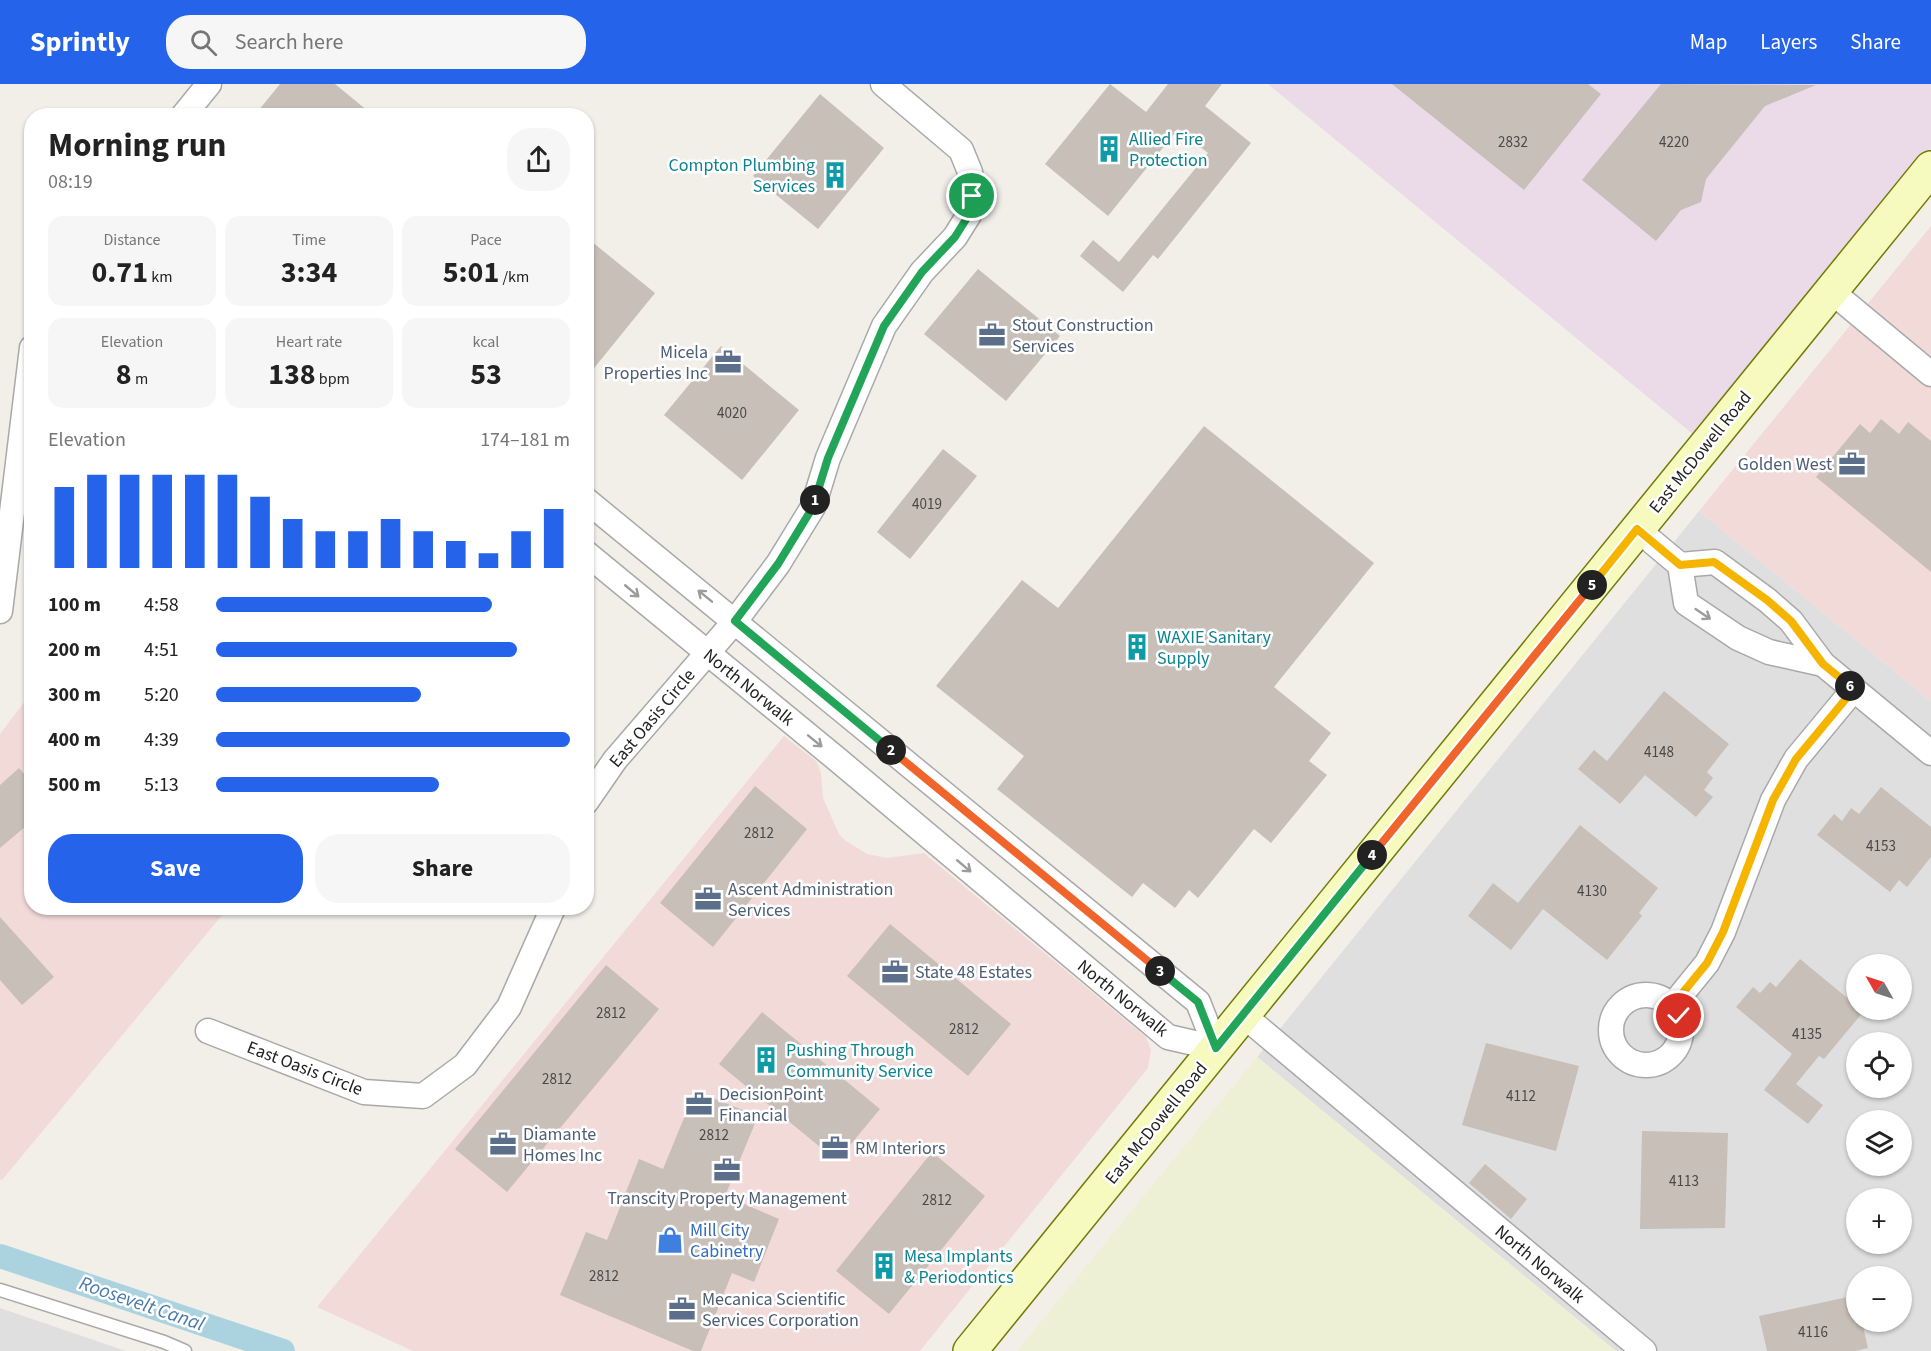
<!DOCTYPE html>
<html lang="en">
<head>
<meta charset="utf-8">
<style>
	:root { --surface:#fff; --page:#f6f6f6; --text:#222; --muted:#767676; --accent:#2563eb }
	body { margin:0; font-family:"Source Sans 3",sans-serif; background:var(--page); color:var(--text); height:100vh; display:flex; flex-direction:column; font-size:22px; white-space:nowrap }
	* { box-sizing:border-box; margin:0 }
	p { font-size:20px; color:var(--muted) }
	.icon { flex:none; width:33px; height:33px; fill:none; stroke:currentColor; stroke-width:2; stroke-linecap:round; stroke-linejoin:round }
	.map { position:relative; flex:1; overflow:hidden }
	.panel { position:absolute; left:24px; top:24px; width:570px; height:807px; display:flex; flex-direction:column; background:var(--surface); border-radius:24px; box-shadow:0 2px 4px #0004 }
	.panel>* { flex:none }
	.needle { width:39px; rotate:309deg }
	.fabs { position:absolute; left:1846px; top:870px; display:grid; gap:12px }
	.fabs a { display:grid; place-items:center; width:66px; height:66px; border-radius:50%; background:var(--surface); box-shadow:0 2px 4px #0004; font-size:30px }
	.pin { position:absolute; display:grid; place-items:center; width:51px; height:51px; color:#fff; margin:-26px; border:3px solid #fff; border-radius:50%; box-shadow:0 2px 6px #0007 }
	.km { position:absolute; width:30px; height:30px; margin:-15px; border-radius:50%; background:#222; color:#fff; font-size:16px; line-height:30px; text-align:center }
	.round { display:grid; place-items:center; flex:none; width:63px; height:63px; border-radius:24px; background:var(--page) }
	.headline { display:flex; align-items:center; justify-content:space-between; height:102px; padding:0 24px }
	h1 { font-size:33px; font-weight:700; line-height:45px }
	.metrics { display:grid; grid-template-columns:repeat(3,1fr); gap:9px; height:102px; padding:6px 24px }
	.metrics div { display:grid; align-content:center; border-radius:15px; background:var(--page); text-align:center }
	.metrics b { font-size:30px; font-weight:700 }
	.metrics small { font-size:16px; font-weight:400 }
	.metrics p { font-size:16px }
	.chart { height:168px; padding:12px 24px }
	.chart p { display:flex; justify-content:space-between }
	.chart svg { width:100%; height:108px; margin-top:6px; stroke:var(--accent); stroke-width:6 }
	.action { display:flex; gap:12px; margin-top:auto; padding:12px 24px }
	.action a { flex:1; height:69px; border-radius:24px; background:var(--accent); color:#fff; font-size:24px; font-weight:700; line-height:69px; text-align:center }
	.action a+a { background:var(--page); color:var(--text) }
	ul { padding:0 24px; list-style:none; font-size:20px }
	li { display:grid; grid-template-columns:96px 72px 1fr; align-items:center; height:45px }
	li i { height:15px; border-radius:8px; background:var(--accent) }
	header { display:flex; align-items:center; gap:36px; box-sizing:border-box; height:84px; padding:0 30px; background:var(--accent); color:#fff }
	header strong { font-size:28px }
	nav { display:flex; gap:33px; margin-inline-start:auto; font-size:21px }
	.search { width:420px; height:54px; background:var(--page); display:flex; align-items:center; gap:15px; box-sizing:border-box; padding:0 21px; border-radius:24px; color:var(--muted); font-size:22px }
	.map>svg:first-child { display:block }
</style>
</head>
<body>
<header>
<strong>Sprintly</strong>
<div class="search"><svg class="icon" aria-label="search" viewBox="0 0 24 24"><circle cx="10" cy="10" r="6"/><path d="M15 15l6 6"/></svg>Search here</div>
<nav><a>Map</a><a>Layers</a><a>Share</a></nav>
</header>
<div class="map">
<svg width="1931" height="1267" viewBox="0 0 1931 1267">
	<rect width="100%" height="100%" fill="#f2efe9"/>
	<path fill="#e0dfdf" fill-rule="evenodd" d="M 1699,427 L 1931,617 L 1931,1267 L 1616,1267 L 1257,973 ZM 1857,880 L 1902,880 L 1902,926 L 1857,926 ZM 1857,958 L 1902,958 L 1902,1004 L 1857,1004 ZM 1857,1036 L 1902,1036 L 1902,1082 L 1857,1082 ZM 1857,1114 L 1902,1114 L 1902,1160 L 1857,1160 ZM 1857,1192 L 1902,1192 L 1902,1238 L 1857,1238 Z
		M 0,1224 L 126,1267 L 0,1267 Z"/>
	<path fill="#f2dad9" d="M 1931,142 L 1931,617 L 1699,427 Z
		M 31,609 L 32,824 L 228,824 L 2,1096 L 0,1095 L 0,650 Z
		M 784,652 L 817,678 L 821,689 L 823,714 L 839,750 L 846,757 L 867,770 L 887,774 L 924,769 L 1146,953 L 1151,966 L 1148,984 L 920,1267 L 413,1267 L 317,1223 Z"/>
	<path fill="#ebdbe8" d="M 1268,0 L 1931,0 L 1931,84 L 1706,361 Z"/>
	<path fill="#eef0d5" d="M 1257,973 L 1616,1267 L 1017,1267 Z"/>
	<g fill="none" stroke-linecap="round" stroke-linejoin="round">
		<path stroke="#aad3df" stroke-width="24" d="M 0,1172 L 283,1267"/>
	</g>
	<path fill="#c7bfb8" d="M 280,0 L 335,0 L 374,32 L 254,32 Z
		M 1110,0 L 1146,28 L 1168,0 L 1222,0 L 1205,22 L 1251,59 L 1158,175 L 1153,171 L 1123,208 L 1080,172 L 1093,156 L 1119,178 L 1208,69 L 1178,45 L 1108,132 L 1045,80 Z
		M 1392,0 L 1588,0 L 1601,10 L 1524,106 Z
		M 1661,0 L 1816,1 L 1765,22 L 1706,95 L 1701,118 L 1681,126 L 1656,157 L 1582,96 Z
		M 820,10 L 884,64 L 818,145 L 753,92 Z
		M 586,153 L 655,209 L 586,294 Z
		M 978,185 L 1060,252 L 1006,317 L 924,250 Z
		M 721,262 L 799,326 L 742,396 L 664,331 Z
		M 1881,335 L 1899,350 L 1908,338 L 1931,357 L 1931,488 L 1816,393 L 1860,340 L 1870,349 Z
		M 1204,342 L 1374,479 L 1274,603 L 1331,649 L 1309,677 L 1327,691 L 1271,759 L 1254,745 L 1198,814 L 1189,806 L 1175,824 L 1143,799 L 1132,813 L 997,705 L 1024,672 L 936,602 L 1022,496 L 1058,524 Z
		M 943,365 L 977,392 L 910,475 L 877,448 Z
		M 1664,607 L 1729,660 L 1707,688 L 1713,694 L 1704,706 L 1713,713 L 1696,733 L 1645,691 L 1620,720 L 1578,685 L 1594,666 L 1607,677 Z
		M 19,684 L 32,699 L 32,737 L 0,764 L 0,701 Z
		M 755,702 L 807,745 L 713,863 L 660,819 Z
		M 1881,703 L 1931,743 L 1931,773 L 1907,803 L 1899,796 L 1890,808 L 1817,751 L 1834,730 L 1842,737 L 1851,724 L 1859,730 Z
		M 1580,741 L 1658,804 L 1639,829 L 1642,832 L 1607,876 L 1543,825 L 1511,866 L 1468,832 L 1493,799 L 1518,819 Z
		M 0,833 L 54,893 L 22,921 L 0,896 Z
		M 890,840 L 1011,940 L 968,992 L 847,892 Z
		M 1800,875 L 1857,922 L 1857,926 L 1864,927 L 1824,975 L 1819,972 L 1796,1000 L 1823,1021 L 1808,1040 L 1764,1006 L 1792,970 L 1736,923 L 1753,903 L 1760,909 L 1770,898 L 1776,903 Z
		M 606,881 L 659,925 L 507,1108 L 455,1065 Z
		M 762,928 L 880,1025 L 837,1077 L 719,980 Z
		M 1486,959 L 1579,982 L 1556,1067 L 1462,1041 Z
		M 695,1007 L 758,1032 L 725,1112 L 779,1135 L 754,1198 L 732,1189 L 701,1267 L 693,1267 L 560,1211 L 586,1148 L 607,1156 L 639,1075 L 663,1085 Z
		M 1642,1047 L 1728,1049 L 1725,1144 L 1640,1145 Z
		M 932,1068 L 985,1112 L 889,1230 L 836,1187 Z
		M 1485,1080 L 1527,1115 L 1511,1135 L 1469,1099 Z
		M 1857,1211 L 1857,1238 L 1862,1238 L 1868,1264 L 1855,1267 L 1767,1267 L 1759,1232 Z"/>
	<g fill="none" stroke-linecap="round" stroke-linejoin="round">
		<defs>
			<path id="service" d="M 0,1206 L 164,1258 L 185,1267"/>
			<path id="minor" d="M 183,32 L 209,0
				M 1831,207 L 1931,290
				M 586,416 L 1198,918 L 1216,964
				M 1637,445 L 1680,481 L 1686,519 L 1738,554 L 1769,568 L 1823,580 L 1791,537 L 1767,516 L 1715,478 L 1680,481
				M 586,469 L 838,676 L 1168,953 L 1216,964
				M 0,527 L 32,264
				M 1823,580 L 1931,669
				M 586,718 L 615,676 L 735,537 L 778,480 L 813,423 L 828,374 L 884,242 L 922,188 L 955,153 L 970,129 L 972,112 L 970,88 L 961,66 L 883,0
				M1611 946a35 35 0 1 1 70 0a35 35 0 1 1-70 0Z
				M 1672,922 L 1707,879 L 1723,848 L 1773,716 L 1796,675 L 1854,605
				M 1243,931 L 1644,1267
				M 208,947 L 364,1008 L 423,1012 L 465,981 L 509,923 L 553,824"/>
			<path id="secondary" d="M 970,1267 L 1931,84"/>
		</defs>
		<use href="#service" stroke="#a9a9a9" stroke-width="15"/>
		<use href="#minor" stroke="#a9a9a9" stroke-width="27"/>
		<use href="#secondary" stroke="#707d05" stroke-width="36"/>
		<use href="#service" stroke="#fff" stroke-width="12"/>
		<use href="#minor" stroke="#fff" stroke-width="24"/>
		<use href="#secondary" stroke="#f7fabf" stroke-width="33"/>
	</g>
	<defs><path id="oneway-shaft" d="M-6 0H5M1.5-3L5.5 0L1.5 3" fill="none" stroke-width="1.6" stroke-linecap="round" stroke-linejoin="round" transform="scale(1.5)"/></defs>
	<g stroke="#9c9c9c">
		<use href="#oneway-shaft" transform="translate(632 507) rotate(40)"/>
		<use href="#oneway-shaft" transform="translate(705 512) rotate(-141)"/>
		<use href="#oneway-shaft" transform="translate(1703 530) rotate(34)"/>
		<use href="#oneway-shaft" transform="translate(815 657) rotate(39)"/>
		<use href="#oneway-shaft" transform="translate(964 782) rotate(40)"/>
	</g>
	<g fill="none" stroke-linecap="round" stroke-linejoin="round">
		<defs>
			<path id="split-1" d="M 815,416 L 828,374 L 884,242 L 922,188 L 955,153 L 970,129 L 972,112"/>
			<path id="split-2" d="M 815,416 L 813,423 L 778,480 L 735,537 L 891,666"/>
			<path id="split-3" d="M 891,666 L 1160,887"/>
			<path id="split-4" d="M 1160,887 L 1198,918 L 1216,964 L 1372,771"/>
			<path id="split-5" d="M 1372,771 L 1592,501"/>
			<path id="split-6" d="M 1592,501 L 1637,445 L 1680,481 L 1714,478 L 1767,516 L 1791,537 L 1823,580 L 1850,602"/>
			<path id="split-7" d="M 1679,932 L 1672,922 L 1707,879 L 1723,848 L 1773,716 L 1796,675 L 1854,605 L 1850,602"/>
		</defs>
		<use href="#split-1" stroke="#fff" stroke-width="12"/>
		<use href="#split-2" stroke="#fff" stroke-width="12"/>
		<use href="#split-3" stroke="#fff" stroke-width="12"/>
		<use href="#split-4" stroke="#fff" stroke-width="12"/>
		<use href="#split-5" stroke="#fff" stroke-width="12"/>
		<use href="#split-6" stroke="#fff" stroke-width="12"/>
		<use href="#split-7" stroke="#fff" stroke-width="12"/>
		<use href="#split-1" stroke="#22a559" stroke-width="8"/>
		<use href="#split-2" stroke="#22a559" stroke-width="8"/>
		<use href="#split-3" stroke="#f0652b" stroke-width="8"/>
		<use href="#split-4" stroke="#22a559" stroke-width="8"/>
		<use href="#split-5" stroke="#f0652b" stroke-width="8"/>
		<use href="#split-6" stroke="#f5b400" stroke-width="8"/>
		<use href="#split-7" stroke="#f5b400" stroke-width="8"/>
	</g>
	<defs>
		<symbol id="building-bare" viewBox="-9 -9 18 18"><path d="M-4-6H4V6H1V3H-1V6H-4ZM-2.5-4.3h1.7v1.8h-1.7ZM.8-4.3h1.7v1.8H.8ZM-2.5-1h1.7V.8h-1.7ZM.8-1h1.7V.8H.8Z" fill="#0f9aa8" stroke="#fff" stroke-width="2.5" paint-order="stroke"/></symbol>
		<symbol id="office-bare" viewBox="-9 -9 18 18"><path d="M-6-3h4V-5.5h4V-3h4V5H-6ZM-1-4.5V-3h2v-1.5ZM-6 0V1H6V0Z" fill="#5c6f8a" stroke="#fff" stroke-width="2.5" paint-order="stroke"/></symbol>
		<symbol id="shop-bare" viewBox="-9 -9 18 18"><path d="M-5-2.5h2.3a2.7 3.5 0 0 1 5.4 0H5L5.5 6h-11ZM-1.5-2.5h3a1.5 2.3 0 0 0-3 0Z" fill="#3f7fe0" stroke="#fff" stroke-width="2.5" paint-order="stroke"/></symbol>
	</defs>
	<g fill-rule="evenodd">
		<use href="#building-bare" x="1090" y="46" width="38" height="38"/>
		<use href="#building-bare" x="816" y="72" width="38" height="38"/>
		<use href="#office-bare" x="973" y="232" width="38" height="38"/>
		<use href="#office-bare" x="709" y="259" width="38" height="38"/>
		<use href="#office-bare" x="1833" y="361" width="38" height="38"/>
		<use href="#building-bare" x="1118" y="544" width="38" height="38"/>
		<use href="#office-bare" x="689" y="796" width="38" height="38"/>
		<use href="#office-bare" x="876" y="869" width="38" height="38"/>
		<use href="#building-bare" x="747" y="957" width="38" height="38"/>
		<use href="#office-bare" x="680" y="1001" width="38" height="38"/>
		<use href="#office-bare" x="484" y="1041" width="38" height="38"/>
		<use href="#office-bare" x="816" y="1045" width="38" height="38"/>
		<use href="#office-bare" x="708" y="1067" width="38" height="38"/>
		<use href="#shop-bare" x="651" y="1137" width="38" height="38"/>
		<use href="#building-bare" x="865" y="1163" width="38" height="38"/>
		<use href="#office-bare" x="663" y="1206" width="38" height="38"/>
	</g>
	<g text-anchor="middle" stroke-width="5" stroke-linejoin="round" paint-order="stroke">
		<g font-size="15" fill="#4b4948">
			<text x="1513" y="63">2832</text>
			<text x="1674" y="63">4220</text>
			<text x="732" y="334">4020</text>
			<text x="927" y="425">4019</text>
			<text x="1659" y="673">4148</text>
			<text x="759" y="754">2812</text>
			<text x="1881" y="767">4153</text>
			<text x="1592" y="812">4130</text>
			<text x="611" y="934">2812</text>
			<text x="964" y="950">2812</text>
			<text x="1807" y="955">4135</text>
			<text x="557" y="1000">2812</text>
			<text x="1521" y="1017">4112</text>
			<text x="714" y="1056">2812</text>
			<text x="1684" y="1102">4113</text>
			<text x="937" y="1121">2812</text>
			<text x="604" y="1197">2812</text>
			<text x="1813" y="1253">4116</text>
		</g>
		<g font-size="18" fill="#0d838f" stroke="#fff" text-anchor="start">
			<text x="1129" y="61">Allied Fire<tspan x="1129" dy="21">Protection</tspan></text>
			<text x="815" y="87" text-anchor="end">Compton Plumbing<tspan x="815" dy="21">Services</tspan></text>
			<text x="1157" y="559">WAXIE Sanitary<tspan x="1157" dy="21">Supply</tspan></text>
			<text x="786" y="972">Pushing Through<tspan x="786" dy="21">Community Service</tspan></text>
			<text x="904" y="1178">Mesa Implants<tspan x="904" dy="21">&amp; Periodontics</tspan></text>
		</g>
		<g font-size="18" fill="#4e5e75" stroke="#fff" text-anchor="start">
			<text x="1012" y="247">Stout Construction<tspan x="1012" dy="21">Services</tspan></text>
			<text x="708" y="274" text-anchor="end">Micela<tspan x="708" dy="21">Properties Inc</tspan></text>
			<text x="1832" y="386" text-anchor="end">Golden West</text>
			<text x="728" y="811">Ascent Administration<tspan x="728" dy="21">Services</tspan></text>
			<text x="915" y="894">State 48 Estates</text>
			<text x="719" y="1016">DecisionPoint<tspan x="719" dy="21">Financial</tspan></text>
			<text x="523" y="1056">Diamante<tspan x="523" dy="21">Homes Inc</tspan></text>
			<text x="855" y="1070">RM Interiors</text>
			<text x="727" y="1120" text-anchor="middle">Transcity Property Management</text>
			<text x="702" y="1221">Mecanica Scientific<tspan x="702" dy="21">Services Corporation</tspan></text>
		</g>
		<g font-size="18" fill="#222" stroke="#fff">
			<text transform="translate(1700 368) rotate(-51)" y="6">East McDowell Road</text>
			<text transform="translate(749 603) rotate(39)" y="6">North Norwalk</text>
			<text transform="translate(652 634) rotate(-50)" y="6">East Oasis Circle</text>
			<text transform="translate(1123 914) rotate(39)" y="6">North Norwalk</text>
			<text transform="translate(305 984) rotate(21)" y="6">East Oasis Circle</text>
			<text transform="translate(1156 1039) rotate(-51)" y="6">East McDowell Road</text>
			<text transform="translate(1540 1180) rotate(40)" y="6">North Norwalk</text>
		</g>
		<g font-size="18" fill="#366cbe" stroke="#fff" text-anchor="start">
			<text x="690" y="1152">Mill City<tspan x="690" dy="21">Cabinetry</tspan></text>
		</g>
		<g font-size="20" font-style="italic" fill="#4a7aab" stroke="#fff">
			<text transform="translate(142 1219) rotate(19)" y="7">Roosevelt Canal</text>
		</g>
	</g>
</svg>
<div class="fabs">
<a><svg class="needle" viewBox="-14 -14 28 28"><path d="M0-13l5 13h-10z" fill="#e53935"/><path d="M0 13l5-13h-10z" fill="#767676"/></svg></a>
<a><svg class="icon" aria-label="locate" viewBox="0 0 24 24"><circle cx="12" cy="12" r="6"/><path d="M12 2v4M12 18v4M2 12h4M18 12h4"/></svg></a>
<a><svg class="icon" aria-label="layers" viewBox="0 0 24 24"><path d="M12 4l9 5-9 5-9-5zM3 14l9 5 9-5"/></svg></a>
<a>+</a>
<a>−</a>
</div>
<div class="pin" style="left:972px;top:112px;background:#1e9e55"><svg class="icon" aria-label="arrive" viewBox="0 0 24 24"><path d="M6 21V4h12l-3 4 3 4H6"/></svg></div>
<div class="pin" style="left:1679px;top:932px;background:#d93025"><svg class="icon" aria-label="check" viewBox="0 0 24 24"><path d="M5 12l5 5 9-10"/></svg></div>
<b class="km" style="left:815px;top:416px">1</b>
<b class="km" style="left:891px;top:666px">2</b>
<b class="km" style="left:1160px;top:887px">3</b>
<b class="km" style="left:1372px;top:771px">4</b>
<b class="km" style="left:1592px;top:501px">5</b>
<b class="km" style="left:1850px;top:602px">6</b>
<section class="panel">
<div class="headline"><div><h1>Morning run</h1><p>08:19</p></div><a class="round"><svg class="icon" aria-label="share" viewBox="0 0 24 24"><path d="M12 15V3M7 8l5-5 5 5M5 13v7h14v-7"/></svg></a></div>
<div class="metrics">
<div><p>Distance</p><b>0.71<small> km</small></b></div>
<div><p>Time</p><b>3:34</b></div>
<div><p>Pace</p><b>5:01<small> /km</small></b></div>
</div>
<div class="metrics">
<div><p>Elevation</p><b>8<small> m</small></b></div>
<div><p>Heart rate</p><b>138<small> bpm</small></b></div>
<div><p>kcal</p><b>53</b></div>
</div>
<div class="chart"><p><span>Elevation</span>174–181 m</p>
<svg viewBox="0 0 160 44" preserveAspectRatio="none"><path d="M5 44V11M15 44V6M25 44V6M35 44V6M45 44V6M55 44V6M65 44V15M75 44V24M85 44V29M95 44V29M105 44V24M115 44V29M125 44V33M135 44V38M145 44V29M155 44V20"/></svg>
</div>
<ul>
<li><b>100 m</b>4:58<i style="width:78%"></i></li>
<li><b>200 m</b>4:51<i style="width:85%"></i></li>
<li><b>300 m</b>5:20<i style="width:58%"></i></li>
<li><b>400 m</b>4:39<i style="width:100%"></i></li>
<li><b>500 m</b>5:13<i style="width:63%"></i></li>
</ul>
<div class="action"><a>Save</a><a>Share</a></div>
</section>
</div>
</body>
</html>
